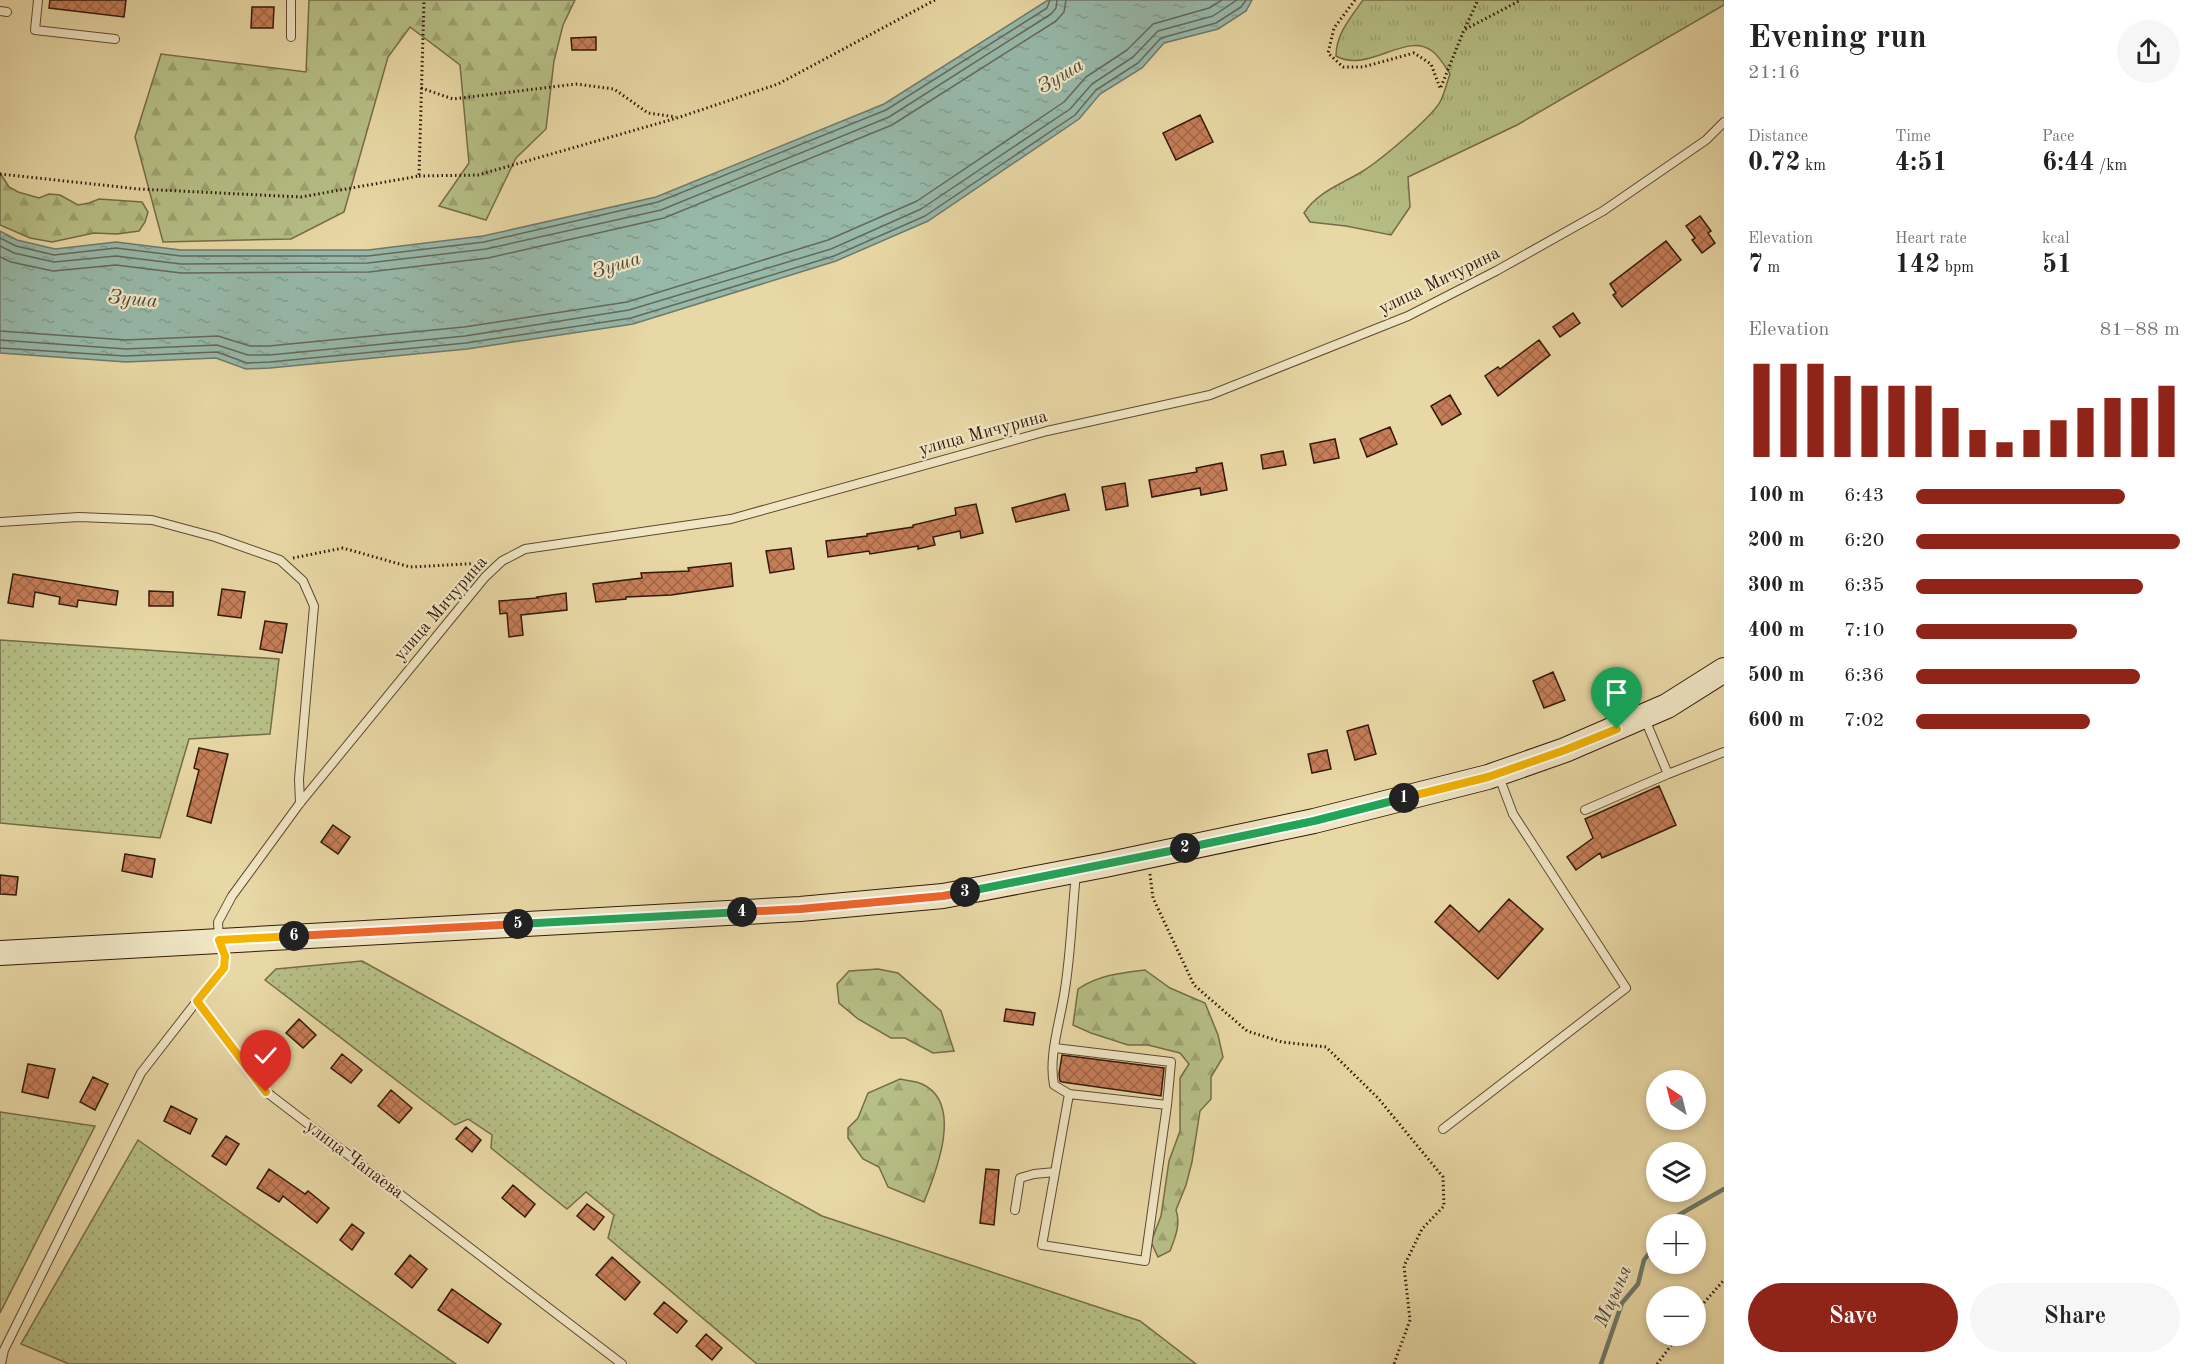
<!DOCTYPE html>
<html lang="en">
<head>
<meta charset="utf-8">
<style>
	:root { --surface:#fff; --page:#f6f6f6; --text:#222; --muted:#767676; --accent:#8f2418 }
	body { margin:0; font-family:"Old Standard TT",serif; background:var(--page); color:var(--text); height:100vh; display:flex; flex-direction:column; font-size:22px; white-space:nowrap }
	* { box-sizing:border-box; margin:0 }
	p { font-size:20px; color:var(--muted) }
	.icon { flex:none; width:33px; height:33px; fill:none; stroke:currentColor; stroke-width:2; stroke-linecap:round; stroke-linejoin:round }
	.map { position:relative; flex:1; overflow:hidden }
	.drawer { display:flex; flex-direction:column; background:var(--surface); width:480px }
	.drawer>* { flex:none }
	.needle { width:39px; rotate:325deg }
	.buttons { position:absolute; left:1646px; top:1070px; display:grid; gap:12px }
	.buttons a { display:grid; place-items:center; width:60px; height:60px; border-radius:50%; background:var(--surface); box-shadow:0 3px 9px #0003; font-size:30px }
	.pin { position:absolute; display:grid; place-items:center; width:51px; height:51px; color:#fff; margin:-62px -26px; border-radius:50% 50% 50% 0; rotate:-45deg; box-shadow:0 0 6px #0007 }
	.pin .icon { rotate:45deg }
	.km { position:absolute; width:30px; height:30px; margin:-15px; border-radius:50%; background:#222; color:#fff; font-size:16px; line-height:30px; text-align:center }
	.round { display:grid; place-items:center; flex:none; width:63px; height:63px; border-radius:32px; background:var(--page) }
	.head { display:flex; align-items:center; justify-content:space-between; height:102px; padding:0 24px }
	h1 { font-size:33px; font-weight:800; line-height:45px }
	.stats { display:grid; grid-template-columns:repeat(3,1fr); gap:9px; height:102px; padding:6px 24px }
	.stats div { display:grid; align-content:center }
	.stats b { font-size:26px; font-weight:800 }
	.stats small { font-size:16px; font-weight:400 }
	.stats p { font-size:16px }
	.chart { height:168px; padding:12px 24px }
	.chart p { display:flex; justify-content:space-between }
	.chart svg { width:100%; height:108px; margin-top:6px; stroke:var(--accent); stroke-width:6 }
	.action { display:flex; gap:12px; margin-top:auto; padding:12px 24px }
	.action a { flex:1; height:69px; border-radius:36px; background:var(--accent); color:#fff; font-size:24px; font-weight:800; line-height:69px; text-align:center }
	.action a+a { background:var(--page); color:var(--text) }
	ul { padding:0 24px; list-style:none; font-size:20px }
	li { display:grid; grid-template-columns:96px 72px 1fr; align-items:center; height:45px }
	li i { height:15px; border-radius:8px; background:var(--accent) }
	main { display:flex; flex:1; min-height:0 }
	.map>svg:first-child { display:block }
</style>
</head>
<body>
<main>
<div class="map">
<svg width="1724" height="1364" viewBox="0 0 1724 1364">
	<defs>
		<pattern id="grass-tufts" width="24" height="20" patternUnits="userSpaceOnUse" patternTransform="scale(1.5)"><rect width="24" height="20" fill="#b6bf86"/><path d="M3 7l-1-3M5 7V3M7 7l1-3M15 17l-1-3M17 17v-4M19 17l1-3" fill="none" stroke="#9da372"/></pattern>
		<pattern id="forest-firs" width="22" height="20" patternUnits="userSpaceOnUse" patternTransform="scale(1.5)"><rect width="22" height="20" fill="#b6bf86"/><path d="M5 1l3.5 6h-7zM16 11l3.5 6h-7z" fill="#9da372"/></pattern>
		<pattern id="park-dots" width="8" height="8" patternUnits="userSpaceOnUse" patternTransform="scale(1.5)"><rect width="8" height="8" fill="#b6bf86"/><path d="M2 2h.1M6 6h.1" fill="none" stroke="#9da372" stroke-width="1.8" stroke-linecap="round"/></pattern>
		<pattern id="water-ripples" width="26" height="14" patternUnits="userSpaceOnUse" patternTransform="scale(1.5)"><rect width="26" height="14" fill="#97b9aa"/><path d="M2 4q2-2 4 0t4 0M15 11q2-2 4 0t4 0" fill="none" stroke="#839e91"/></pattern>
		<pattern id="building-cross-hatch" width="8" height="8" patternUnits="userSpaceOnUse" patternTransform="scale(1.5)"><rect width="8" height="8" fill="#c67e58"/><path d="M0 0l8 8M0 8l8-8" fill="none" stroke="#a26647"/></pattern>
	</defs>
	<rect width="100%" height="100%" fill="#e8d8a5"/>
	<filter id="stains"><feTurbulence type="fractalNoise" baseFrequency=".00333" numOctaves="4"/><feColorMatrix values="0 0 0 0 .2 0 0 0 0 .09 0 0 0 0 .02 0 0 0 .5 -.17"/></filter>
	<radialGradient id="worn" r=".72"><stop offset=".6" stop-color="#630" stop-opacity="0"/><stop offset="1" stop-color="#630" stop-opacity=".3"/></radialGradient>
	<path fill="url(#grass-tufts)" stroke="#766c49" stroke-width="1.5" d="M 1363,0 L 1724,0 L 1724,5 L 1517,125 L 1408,177 L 1410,207 L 1391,235 L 1346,226 L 1310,222 L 1304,213 C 1317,192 1342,184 1363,171 C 1379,161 1434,116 1441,100 C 1445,92 1447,82 1450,74 C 1445,66 1439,56 1432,51 C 1406,31 1368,74 1336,56 C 1336,34 1351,17 1363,0 Z"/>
	<path fill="url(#forest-firs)" stroke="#766c49" stroke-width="1.5" d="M 309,0 L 575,0 L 563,25 L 554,61 L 546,129 L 516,158 L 486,220 L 439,206 L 469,163 L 460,65 L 410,27 L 388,57 L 344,212 L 291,239 L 163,242 L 135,137 L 161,54 L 306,72 Z
		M 0,173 L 9,187 L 18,192 L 39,198 L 49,194 L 60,195 L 78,205 L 89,203 L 99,199 L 142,202 L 148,212 L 145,222 L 139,231 L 117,234 L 94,233 L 52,242 L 30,238 L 0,225 Z
		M 878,969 L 898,973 L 941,1011 L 954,1051 L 933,1053 L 905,1038 L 891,1038 L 858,1019 L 839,1003 L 837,984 L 849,971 Z
		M 1145,970 L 1170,988 L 1205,1003 L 1218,1035 L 1223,1057 L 1211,1077 L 1211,1099 L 1200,1111 L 1192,1162 L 1186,1185 L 1176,1210 C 1181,1224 1175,1238 1170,1251 L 1158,1257 L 1151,1242 L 1161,1216 L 1169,1161 L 1180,1131 L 1180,1078 L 1189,1064 L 1180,1053 L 1148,1045 L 1128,1045 L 1091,1033 L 1073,1025 L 1078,989 C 1099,975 1121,973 1145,970 Z
		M 900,1079 C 907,1081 916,1081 922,1084 C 964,1103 936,1172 924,1202 L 888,1187 L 879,1167 L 863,1159 L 848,1138 L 848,1128 L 858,1118 L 868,1093 Z"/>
	<path fill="url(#park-dots)" stroke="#766c49" stroke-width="1.5" d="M 0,640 L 279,659 L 270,734 L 189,739 L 160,838 L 0,823 Z
		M 362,961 L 822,1216 L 1140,1321 L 1196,1364 L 757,1364 L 608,1238 L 614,1215 L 586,1192 L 567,1209 L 491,1148 L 492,1135 L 468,1119 L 455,1125 L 265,980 L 276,969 Z
		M 0,1112 L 95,1126 L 0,1313 Z
		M 138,1140 L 456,1364 L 69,1364 L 21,1344 Z"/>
	<path fill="url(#water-ripples)" stroke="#70796b" stroke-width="1.5" d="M 1048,0 L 1252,0 L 1246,11 L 1218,29 L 1164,43 L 1142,68 L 1100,94 L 1079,119 L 928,221 L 836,261 L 633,324 L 467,349 L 270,368 L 246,369 L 216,358 L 126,362 L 0,353 L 0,231 L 17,240 L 55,249 L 116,242 L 181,250 L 368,250 L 483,236 L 656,197 L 884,104 Z"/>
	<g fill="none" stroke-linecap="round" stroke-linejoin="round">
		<path stroke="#66685b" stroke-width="1.5" d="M 0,238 L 16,246 L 54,255 L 116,248 L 181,256 L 368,256 L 484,242 L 658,202 L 886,110 L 1047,8 L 1050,0
			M 0,246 L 14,253 L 54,262 L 116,256 L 181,264 L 368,263 L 486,249 L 661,210 L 889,117 L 1051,14 L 1056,8 L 1057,0
			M 0,257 L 11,262 L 53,271 L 116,265 L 181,273 L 369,272 L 488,258 L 664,218 L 892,125 L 1056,21 L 1064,12 L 1066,0
			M 0,331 L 126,340 L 218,336 L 250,346 L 269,346 L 464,327 L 627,302 L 828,240 L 917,201 L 1064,102 L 1086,77 L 1127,50 L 1153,24 L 1209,8 L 1222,0
			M 0,340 L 126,349 L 217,345 L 248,355 L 270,355 L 465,336 L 629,310 L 831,249 L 921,209 L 1070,109 L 1092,84 L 1133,57 L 1158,31 L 1213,16 L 1237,0
			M 0,348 L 125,356 L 217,352 L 247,363 L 270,362 L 466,343 L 631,318 L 834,256 L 925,216 L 1075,115 L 1096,90 L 1138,63 L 1161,38 L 1216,23 L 1241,7 L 1246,0"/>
		<path stroke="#70796b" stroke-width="4.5" d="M 1671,1224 L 1677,1216 L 1724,1189
			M 1601,1364 L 1622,1303 L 1638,1284 L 1644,1260 L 1656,1244"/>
	</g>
	<path fill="url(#building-cross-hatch)" stroke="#35180c" stroke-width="1.5" d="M 50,0 L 126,0 L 124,17 L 49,8 Z
		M 252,7 L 274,7 L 273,28 L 251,28 Z
		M 596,37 L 596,50 L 572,50 L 571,38 Z
		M 1200,115 L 1213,142 L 1176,160 L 1163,133 Z
		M 1700,216 L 1711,231 L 1708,233 L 1715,243 L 1702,253 L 1692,240 L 1695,238 L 1686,226 Z
		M 1666,241 L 1681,260 L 1622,307 L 1613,295 L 1616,293 L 1610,284 Z
		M 1573,313 L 1580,323 L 1560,337 L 1553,327 Z
		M 1539,340 L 1550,355 L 1498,396 L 1485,376 L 1498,367 L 1500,369 Z
		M 1450,395 L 1461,414 L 1442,425 L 1431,406 Z
		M 1390,427 L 1397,444 L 1367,457 L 1360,439 Z
		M 1335,439 L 1339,458 L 1314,463 L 1310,444 Z
		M 1283,451 L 1286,465 L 1263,469 L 1261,455 Z
		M 1222,463 L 1227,490 L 1201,495 L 1200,488 L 1152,497 L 1149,480 L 1197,472 L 1196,468 Z
		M 1125,483 L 1128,506 L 1106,510 L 1102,487 Z
		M 1065,494 L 1069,510 L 1016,522 L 1012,508 Z
		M 976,504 L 983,533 L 961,538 L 960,531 L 933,537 L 935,545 L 918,549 L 918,546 L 870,554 L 869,551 L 828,557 L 826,541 L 867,536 L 867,534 L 913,527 L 913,525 L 956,515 L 955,508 Z
		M 791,548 L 794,569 L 770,573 L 766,551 Z
		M 731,563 L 733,586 L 671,595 L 626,597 L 626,599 L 596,602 L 593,584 L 642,578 L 641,573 L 689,571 L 688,568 Z
		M 13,574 L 118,591 L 116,605 L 78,600 L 77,607 L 59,604 L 60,597 L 35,592 L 33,607 L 8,603 Z
		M 222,589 L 245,592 L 241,618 L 218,615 Z
		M 149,591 L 173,592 L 173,606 L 149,606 Z
		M 566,593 L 567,610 L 521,615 L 523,635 L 509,637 L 507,613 L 500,614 L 499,601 L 538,598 L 537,597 Z
		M 265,621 L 287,624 L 282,653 L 260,649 Z
		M 1553,672 L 1565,700 L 1544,708 L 1533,681 Z
		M 1368,725 L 1376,754 L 1355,760 L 1347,731 Z
		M 199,748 L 228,754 L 211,823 L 187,816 L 199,770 L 194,768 Z
		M 1327,750 L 1331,769 L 1312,773 L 1308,754 Z
		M 1659,786 L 1676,825 L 1602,858 L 1600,853 L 1576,870 L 1567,857 L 1593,838 L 1585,819 Z
		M 333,825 L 350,837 L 338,854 L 321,842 Z
		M 125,854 L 155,859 L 152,877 L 122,871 Z
		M 0,875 L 18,877 L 16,895 L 0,894 Z
		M 1509,899 L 1543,929 L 1498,979 L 1435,922 L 1450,905 L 1479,932 Z
		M 1006,1009 L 1035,1013 L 1033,1025 L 1004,1021 Z
		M 299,1019 L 316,1035 L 303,1048 L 286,1033 Z
		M 342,1054 L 362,1070 L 351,1083 L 331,1068 Z
		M 1062,1055 L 1164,1068 L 1161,1096 L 1062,1082 L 1060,1081 L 1059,1074 Z
		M 28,1064 L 55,1069 L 48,1098 L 22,1092 Z
		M 93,1077 L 108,1084 L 95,1110 L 80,1102 Z
		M 391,1090 L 412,1108 L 399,1123 L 378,1106 Z
		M 171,1106 L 197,1119 L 190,1134 L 164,1121 Z
		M 466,1127 L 481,1140 L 472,1152 L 456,1139 Z
		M 226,1136 L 239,1144 L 226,1165 L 212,1156 Z
		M 269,1169 L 305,1194 L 308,1191 L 329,1208 L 317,1223 L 283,1196 L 279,1202 L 257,1188 Z
		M 986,1169 L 999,1170 L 994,1225 L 980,1223 Z
		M 513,1185 L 535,1204 L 525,1217 L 502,1198 Z
		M 587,1204 L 604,1217 L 594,1230 L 577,1216 Z
		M 352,1224 L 364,1233 L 352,1250 L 340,1240 Z
		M 410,1255 L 427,1269 L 412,1288 L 395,1274 Z
		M 612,1257 L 640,1282 L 625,1300 L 596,1275 Z
		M 452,1289 L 501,1324 L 488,1343 L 438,1310 Z
		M 664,1302 L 687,1321 L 677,1333 L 654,1314 Z
		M 706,1334 L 722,1348 L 712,1360 L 696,1346 Z"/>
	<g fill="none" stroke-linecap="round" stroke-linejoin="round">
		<defs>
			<path id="lane" d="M 38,0 L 35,30 L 115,39
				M 0,11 L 7,12
				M 291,37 L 291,0
				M 0,522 L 79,517 L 152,520 L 215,537 L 280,560 L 303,581 L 314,606 L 299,779 L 300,803
				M 1668,774 L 1724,752
				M 1585,810 L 1668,774 L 1644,717
				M 1055,1048 L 1171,1062 L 1167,1105
				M 1069,1094 L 1167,1105 L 1145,1261 L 1042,1245 L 1069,1094 L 1054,1085 C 1048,1055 1061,1019 1065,989 C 1071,951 1072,912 1076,874
				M 1443,1129 L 1626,988 L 1513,814 L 1498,774
				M 1015,1210 L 1020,1178 L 1034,1174 L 1055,1172
				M 1,1364 L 4,1350 L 141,1073 L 197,1001
				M 622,1364 L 265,1091 L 197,1001 L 224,968 L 225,956 L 219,940 L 218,922 L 232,896 L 300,803 L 485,577 L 502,561 L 525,549 L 731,519 L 1047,431 L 1210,395 L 1408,316 L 1496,271 L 1603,211 L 1706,140 L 1724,122"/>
			<path id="secondary" d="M 0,953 L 800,909 L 943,896 L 1105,865 L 1314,821 L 1488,777 L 1565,750 L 1667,706 L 1724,670"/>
		</defs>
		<use href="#lane" stroke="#624832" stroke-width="10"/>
		<use href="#secondary" stroke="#35180c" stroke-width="26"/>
		<path stroke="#35180c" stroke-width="3" stroke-dasharray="1.5 3" stroke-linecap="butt" d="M 1355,0 L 1334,28 L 1328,53 L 1343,67 L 1363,67 L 1414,53 L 1431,64 L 1440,88
			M 1465,28 L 1478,0
			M 1441,87 L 1464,30 L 1521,0
			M 421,88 L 453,99 L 576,84 L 614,89 L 648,113 L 676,117
			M 0,174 L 139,189 L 301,197 L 419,176 L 424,0
			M 419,176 L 478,175 L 677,118 L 778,84 L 935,0
			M 293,558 L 343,548 L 410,567 L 484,563
			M 1150,874 L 1153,898 L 1194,985 L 1247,1031 L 1282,1042 L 1326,1047 L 1378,1098 L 1443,1177 L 1444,1206 L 1422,1229 L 1404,1266 L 1410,1320 L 1394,1364
			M 1695,1313 L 1724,1280
			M 1657,1364 L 1679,1335"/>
		<use href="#lane" stroke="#f0e6c4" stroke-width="8"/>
		<use href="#secondary" stroke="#f0e6c4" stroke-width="24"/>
	</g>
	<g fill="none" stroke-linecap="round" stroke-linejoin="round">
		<defs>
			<path id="split-1" d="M 1404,798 L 1488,777 L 1565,750 L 1617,729"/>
			<path id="split-2" d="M 1185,848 L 1314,821 L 1404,798"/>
			<path id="split-3" d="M 965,892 L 1185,848"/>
			<path id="split-4" d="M 742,912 L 800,909 L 943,896 L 965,892"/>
			<path id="split-5" d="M 518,924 L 742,912"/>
			<path id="split-6" d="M 294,936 L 518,924"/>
			<path id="split-7" d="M 266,1092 L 197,1001 L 224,968 L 225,956 L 219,940 L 294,936"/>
		</defs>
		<use href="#split-1" stroke="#fff" stroke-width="12"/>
		<use href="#split-2" stroke="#fff" stroke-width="12"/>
		<use href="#split-3" stroke="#fff" stroke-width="12"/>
		<use href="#split-4" stroke="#fff" stroke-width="12"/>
		<use href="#split-5" stroke="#fff" stroke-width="12"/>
		<use href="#split-6" stroke="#fff" stroke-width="12"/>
		<use href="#split-7" stroke="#fff" stroke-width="12"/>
		<use href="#split-1" stroke="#f5b400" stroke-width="8"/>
		<use href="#split-2" stroke="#22a559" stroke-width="8"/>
		<use href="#split-3" stroke="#22a559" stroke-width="8"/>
		<use href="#split-4" stroke="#f0652b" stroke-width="8"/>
		<use href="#split-5" stroke="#22a559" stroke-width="8"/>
		<use href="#split-6" stroke="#f0652b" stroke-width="8"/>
		<use href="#split-7" stroke="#f5b400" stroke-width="8"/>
	</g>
	<g text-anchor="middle" stroke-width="4.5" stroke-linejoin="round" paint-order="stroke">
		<g font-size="18" fill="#35180c" stroke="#f0e6c4">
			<text transform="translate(1439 280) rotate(-26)" y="6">улица Мичурина</text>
			<text transform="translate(983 432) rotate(-15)" y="6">улица Мичурина</text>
			<text transform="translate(440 608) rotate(-49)" y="6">улица Мичурина</text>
			<text transform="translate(355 1159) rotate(37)" y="6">улица Чапаева</text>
		</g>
		<g font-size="20" font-style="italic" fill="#52483b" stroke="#f0e6c4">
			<text transform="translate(1060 75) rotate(-31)" y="7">Зуша</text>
			<text transform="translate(616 264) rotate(-17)" y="7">Зуша</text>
			<text transform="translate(133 298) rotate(5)" y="7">Зуша</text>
			<text transform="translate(1612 1296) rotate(-66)" y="7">Мцыня</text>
		</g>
	</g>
	<rect width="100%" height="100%" filter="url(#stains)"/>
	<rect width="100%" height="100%" fill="url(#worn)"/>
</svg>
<div class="buttons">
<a><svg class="needle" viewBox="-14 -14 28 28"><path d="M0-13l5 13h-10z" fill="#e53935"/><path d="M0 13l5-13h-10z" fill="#767676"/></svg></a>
<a><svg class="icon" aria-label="layers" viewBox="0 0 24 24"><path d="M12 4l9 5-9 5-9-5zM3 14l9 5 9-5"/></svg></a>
<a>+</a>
<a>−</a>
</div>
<div class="pin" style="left:1617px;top:729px;background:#1e9e55"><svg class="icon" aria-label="arrive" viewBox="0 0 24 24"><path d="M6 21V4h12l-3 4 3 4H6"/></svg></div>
<div class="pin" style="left:266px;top:1092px;background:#d93025"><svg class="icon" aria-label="check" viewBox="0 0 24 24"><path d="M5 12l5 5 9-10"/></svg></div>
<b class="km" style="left:1404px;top:798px">1</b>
<b class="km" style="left:1185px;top:848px">2</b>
<b class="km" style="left:965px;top:892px">3</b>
<b class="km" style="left:742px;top:912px">4</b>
<b class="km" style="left:518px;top:924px">5</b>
<b class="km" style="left:294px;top:936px">6</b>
</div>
<section class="drawer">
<div class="head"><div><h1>Evening run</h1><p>21:16</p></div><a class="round"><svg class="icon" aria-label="share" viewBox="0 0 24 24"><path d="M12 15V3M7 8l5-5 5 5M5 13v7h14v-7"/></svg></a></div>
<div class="stats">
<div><p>Distance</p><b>0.72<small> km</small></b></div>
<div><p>Time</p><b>4:51</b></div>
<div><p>Pace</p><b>6:44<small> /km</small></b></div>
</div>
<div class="stats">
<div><p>Elevation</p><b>7<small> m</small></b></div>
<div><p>Heart rate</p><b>142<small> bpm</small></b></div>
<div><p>kcal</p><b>51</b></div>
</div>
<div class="chart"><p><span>Elevation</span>81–88 m</p>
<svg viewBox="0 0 160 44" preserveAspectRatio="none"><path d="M5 44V6M15 44V6M25 44V6M35 44V11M45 44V15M55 44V15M65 44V15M75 44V24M85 44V33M95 44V38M105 44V33M115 44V29M125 44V24M135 44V20M145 44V20M155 44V15"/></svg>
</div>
<ul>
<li><b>100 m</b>6:43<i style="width:79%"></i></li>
<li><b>200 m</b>6:20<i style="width:100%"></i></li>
<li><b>300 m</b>6:35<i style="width:86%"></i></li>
<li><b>400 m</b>7:10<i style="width:61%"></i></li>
<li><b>500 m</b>6:36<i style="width:85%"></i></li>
<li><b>600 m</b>7:02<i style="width:66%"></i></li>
</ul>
<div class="action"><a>Save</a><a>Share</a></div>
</section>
</main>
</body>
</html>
